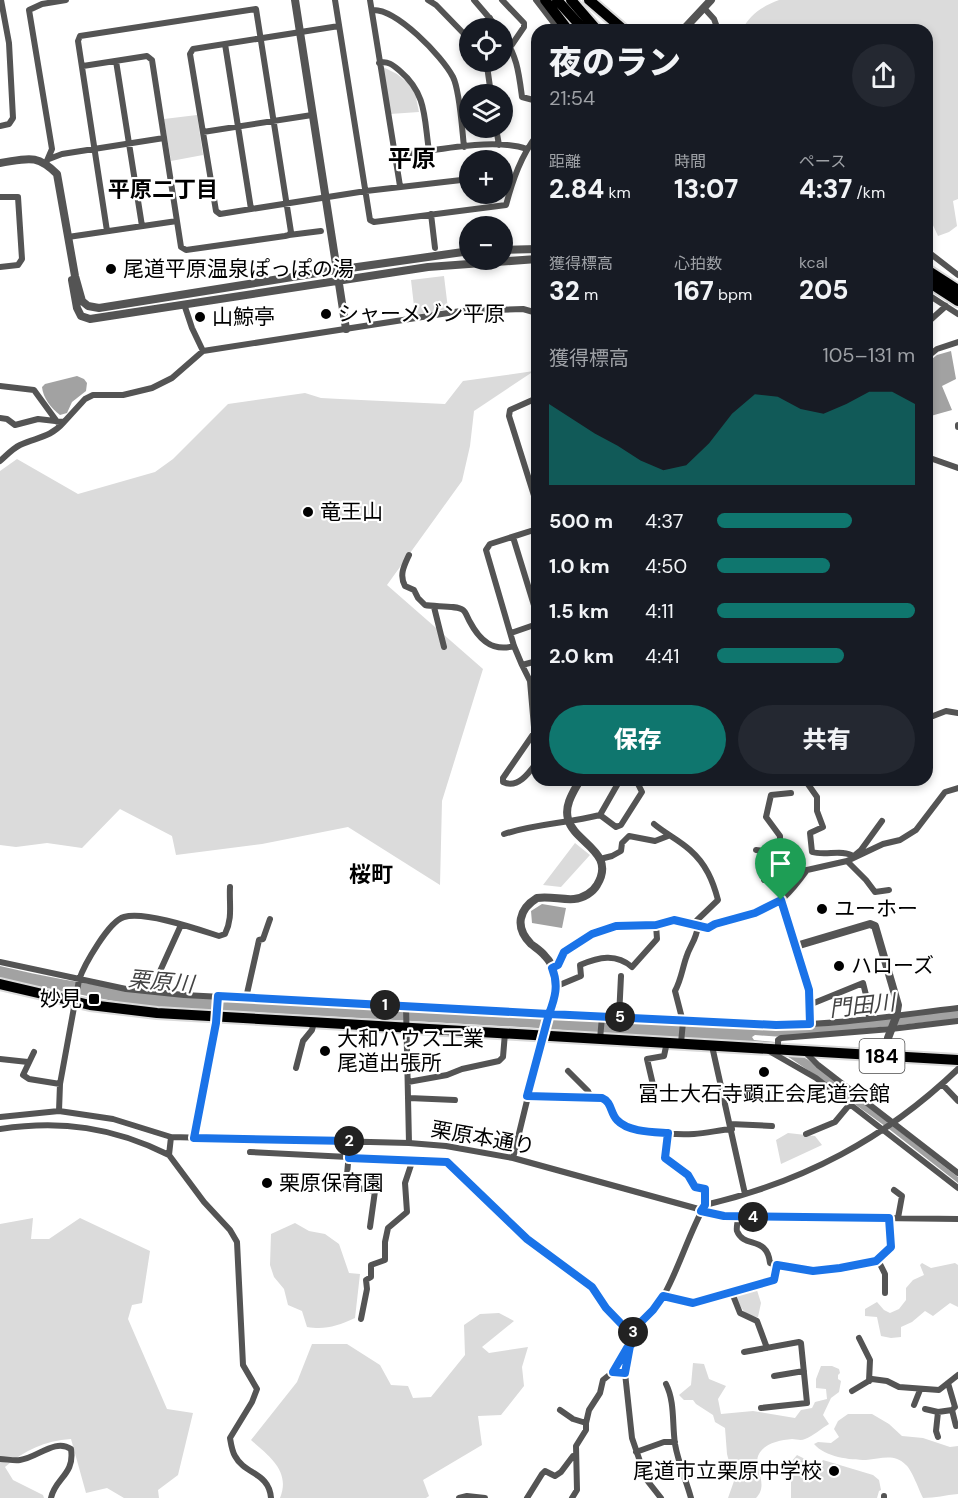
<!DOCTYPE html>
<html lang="ja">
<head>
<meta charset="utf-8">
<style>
	:root { --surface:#171b24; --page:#242831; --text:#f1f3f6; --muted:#9ea1a6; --accent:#0f766e }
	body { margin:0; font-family:"DM Sans","Noto Sans JP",sans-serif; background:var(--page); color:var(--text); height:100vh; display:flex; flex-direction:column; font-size:22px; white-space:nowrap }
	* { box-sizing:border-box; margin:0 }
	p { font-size:20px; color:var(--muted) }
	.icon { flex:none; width:33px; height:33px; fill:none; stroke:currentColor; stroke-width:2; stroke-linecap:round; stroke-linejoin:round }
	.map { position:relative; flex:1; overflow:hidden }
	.side { position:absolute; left:531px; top:24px; width:402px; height:762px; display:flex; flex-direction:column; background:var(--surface); border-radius:18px; box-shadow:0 3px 9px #0003 }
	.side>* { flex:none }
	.buttons { position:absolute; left:459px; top:18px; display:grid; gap:12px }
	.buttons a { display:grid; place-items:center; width:54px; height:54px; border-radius:50%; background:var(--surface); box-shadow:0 3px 9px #0003; font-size:30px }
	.pin { position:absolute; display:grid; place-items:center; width:51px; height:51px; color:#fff; margin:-62px -26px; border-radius:50% 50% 50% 0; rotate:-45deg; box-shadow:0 0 6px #0007 }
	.pin .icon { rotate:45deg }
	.km { position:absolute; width:30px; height:30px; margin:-15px; border-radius:50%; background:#222; color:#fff; font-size:16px; line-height:30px; text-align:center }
	.round { display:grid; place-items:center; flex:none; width:63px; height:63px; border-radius:32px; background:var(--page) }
	.headline { display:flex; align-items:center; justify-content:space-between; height:102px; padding:0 18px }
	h1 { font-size:33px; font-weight:800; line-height:45px }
	.metrics { display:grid; grid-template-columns:repeat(3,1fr); gap:9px; height:102px; padding:6px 18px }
	.metrics div { display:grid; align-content:center }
	.metrics b { font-size:26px; font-weight:800 }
	.metrics small { font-size:16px; font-weight:400 }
	.metrics p { font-size:16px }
	.chart { height:168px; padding:12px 18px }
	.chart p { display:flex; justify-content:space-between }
	.chart svg { width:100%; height:108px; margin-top:6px; fill:var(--accent); opacity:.7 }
	.action { display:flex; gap:12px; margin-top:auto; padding:12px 18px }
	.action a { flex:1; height:69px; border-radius:36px; background:var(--accent); color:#fff; font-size:24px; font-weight:800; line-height:69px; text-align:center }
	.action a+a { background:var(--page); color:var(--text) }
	ul { padding:0 18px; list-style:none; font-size:20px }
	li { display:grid; grid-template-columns:96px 72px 1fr; align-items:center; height:45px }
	li i { height:15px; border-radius:8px; background:var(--accent) }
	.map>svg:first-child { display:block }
</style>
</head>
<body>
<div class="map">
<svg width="958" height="1498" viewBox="0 0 958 1498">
	<rect width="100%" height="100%" fill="#fff"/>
	<path fill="#dbdbdb" d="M 779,0 L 958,0 L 958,199 L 953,201 L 957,226 L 949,232 L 938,236 L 932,223 L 927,221 L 927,30 L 742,30 C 750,14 763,6 779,0 Z
		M 381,66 L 397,74 L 414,88 L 419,112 L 390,114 Z
		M 197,115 L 203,155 L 171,161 L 164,119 Z
		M 444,276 L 448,309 L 415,315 L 411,280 Z
		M 534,371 L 474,411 L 470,446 L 462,481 L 387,585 L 483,669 L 442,801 L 440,885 L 348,827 L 262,844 L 176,855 L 172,836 L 120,809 L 82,848 L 47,843 L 16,847 L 0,845 L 0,471 L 17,459 L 78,494 L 155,472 L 173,459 L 228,404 L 305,393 L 321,398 L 340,399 L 445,404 L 463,381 Z
		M 575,843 L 590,855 L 561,887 L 543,885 Z
		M 788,1133 L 815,1136 L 822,1145 L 781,1164 L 776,1140 Z
		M 33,1218 L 31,1239 L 49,1239 L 80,1218 L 150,1251 L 142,1303 L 132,1305 L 128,1319 L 167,1409 L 193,1413 L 178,1475 L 158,1490 L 159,1498 L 124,1498 L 107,1488 L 86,1493 L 71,1439 C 44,1441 25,1450 5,1467 L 13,1480 L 43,1495 L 44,1498 L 0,1498 L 0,1224 Z
		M 295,1223 L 309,1231 L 325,1234 L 339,1244 L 349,1273 L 360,1274 L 355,1318 C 337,1326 326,1330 307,1327 L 302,1311 L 288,1305 L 284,1289 L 274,1277 L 270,1265 L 271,1234 Z
		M 922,1263 L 931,1268 L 955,1263 L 958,1265 L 958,1307 L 950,1303 L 933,1316 L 925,1311 L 912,1322 L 901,1327 L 901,1337 L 891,1338 L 881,1336 L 877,1317 L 865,1316 L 865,1309 L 877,1302 L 884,1310 L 890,1313 L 899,1309 L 906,1300 L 906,1288 L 913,1280 L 924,1275 L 920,1265 Z
		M 756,1287 L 761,1303 L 758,1317 C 743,1316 741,1307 735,1295 Z
		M 499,1313 L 514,1321 L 482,1347 L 489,1353 L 528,1347 L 522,1367 L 524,1386 L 501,1415 L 478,1416 L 482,1445 L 423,1480 L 429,1496 L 426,1498 L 280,1498 C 291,1471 269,1456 251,1440 L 297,1382 L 312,1344 L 347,1344 L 380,1365 L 391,1385 L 408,1386 L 413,1398 L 431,1397 L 465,1355 L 464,1325 L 480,1314 Z
		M 693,1363 L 704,1364 L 709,1379 L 726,1386 L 718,1399 L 721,1414 L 753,1411 L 795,1418 L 801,1410 L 812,1408 L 815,1402 L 827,1399 L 826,1389 L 816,1388 L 816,1379 L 821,1366 L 832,1366 L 839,1369 L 840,1373 L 838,1375 L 838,1379 L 841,1381 L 839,1392 L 831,1398 L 823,1415 L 829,1424 C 822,1428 813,1436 805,1439 C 801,1441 796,1439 792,1439 C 780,1440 765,1443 759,1454 C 752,1466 770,1484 756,1498 L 728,1498 L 734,1481 L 727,1454 L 725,1428 L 715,1422 L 713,1415 L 696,1404 L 693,1400 L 684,1400 L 679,1395 L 691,1385 Z
		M 848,1414 L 872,1414 L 889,1424 L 902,1436 L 923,1438 L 950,1447 L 958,1446 L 958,1494 C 945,1495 936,1498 923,1498 C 919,1490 912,1470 906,1465 C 894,1453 881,1459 866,1460 C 850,1460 825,1457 814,1444 L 818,1442 L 831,1443 L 839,1437 L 834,1429 L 838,1421 Z
		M 797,1455 L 819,1466 L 823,1460 L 873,1475 L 879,1480 L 881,1490 L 879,1491 L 877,1498 L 791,1498 L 791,1462 Z"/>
	<path fill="#a2a2a2" d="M 951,351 L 956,379 L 942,386 L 952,410 L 927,417 L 927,363 L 937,355 Z
		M 77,376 L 84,379 L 87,383 L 86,391 L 72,402 L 67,413 L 60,415 C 51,408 43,398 42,387 L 45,384 Z
		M 542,904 L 566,908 L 562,928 L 532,923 L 531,911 Z
		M 0,966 C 177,1009 361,1004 541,1018 C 624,1016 706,1030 789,1026 C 845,1024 902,1015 958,1010 L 958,1019 L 783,1037 L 755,1035 L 752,1037 L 754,1040 L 775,1042 L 774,1044 L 807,1059 L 958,1177 L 958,1183 L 889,1129 L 812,1073 L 790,1058 L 759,1042 L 637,1036 L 538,1028 L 158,1007 L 124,1003 L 0,979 Z"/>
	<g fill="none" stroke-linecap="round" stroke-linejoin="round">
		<defs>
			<path id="trunk" d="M 0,984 L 90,1005 L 157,1013 L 958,1060"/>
			<path id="motorway" d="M 545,0 L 568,30
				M 557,0 L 584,30
				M 571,0 L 597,30
				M 589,0 L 624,30
				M 927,270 L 958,290
				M 927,281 L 958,301"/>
		</defs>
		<use href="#trunk" stroke="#dbdbdb" stroke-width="14"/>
		<use href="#motorway" stroke="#dbdbdb" stroke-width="14"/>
		<path stroke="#545454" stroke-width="6" d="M 335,0 L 370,220 L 374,222 L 506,205 C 513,179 521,156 537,135
			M 370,0 L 400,186
			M 428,0 L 436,5 L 470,40
			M 474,0 L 498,28
			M 502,0 L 524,23 L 524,27 L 511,46
			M 536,0 L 559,30
			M 704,8 L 714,19 L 718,30
			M 372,10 C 396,8 442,56 453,77 C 460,91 462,129 464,147
			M 339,26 L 193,49 L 190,54 L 216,211 L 220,214 L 366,191 L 470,179
			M 477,28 L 490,18
			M 502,35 C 517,54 519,74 522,97 L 537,101
			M 225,44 L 251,209
			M 116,61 L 142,226
			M 484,62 L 487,66 L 491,94
			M 379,63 C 388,60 394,66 400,71 C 427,94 424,118 429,151
			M 83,66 L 147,56 L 152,60 L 181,247 L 186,250 L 285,236 L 289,235 L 291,232 L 256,9 L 80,36 L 78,41 L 107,231
			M 0,126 L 9,124 L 13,118 L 9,43 L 1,0
			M 496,128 L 499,145
			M 203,132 L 312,115
			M 395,156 C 431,151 493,137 527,149
			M 49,159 L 62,154 L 164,138
			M 46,163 L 52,149 L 29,10 L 42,4 L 66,0
			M 502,176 L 509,176 L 513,179
			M 0,197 L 18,197 L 22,259 L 18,265 L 0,267
			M 431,214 L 435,248
			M 289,235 L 321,231
			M 68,237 L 177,221
			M 927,251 L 958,275
			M 927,294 L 958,314
			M 184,304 L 192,328 L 203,351 L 461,311 L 523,309 L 537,313
			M 927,323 L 946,306
			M 927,357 L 937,349 L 958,342
			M 0,386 L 34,390 L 58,423
			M 537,398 L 510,410 L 509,416 L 537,505
			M 0,418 L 7,419 L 15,425 L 38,419 L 64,422 L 85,399 L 93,395 L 123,395 L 152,388 L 172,378 L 203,351
			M 958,425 L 958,427
			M 927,457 L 958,468
			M 0,461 C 7,455 12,449 20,445 C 37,437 50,438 64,422
			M 537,529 L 490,544 L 486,550 L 514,646 L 522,665 L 530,681 L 534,727 L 534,733 L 503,778 L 503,782 C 518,789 529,773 537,762
			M 513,537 L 537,615
			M 409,555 C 404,566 399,575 405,586 L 414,590 L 418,598 L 425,605 C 434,607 457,605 463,610 C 466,612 468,619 470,622 C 480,641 493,652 514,646
			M 434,607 L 444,647
			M 511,633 L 537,624
			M 522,665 L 537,661
			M 927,714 L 933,716 L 946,711 L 958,713
			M 805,780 L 817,797 L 817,811 L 823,827 L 810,833 L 812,852 C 825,856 843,849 853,856
			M 791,793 L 771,795 L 766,817 L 780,836 C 780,854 777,857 788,872 L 806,870
			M 600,815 L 616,827 L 621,825 L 642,792 L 636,780
			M 654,824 C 666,834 679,840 690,850 C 706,864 713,881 718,900 L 693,924
			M 504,834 C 535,824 568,823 600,815 L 620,780
			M 756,850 L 778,853
			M 855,855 L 861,850 L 882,821
			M 600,859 L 612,856 L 621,851 L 622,843 L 629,836 L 655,841 L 668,836
			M 847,861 L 866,880 L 875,892 L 889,890
			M 764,880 L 788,872
			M 781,900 L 809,990 L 810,1024
			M 0,962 L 126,989 L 184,995 C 329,1002 474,1011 619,1017 C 672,1018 724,1026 777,1025 C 838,1025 898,1015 958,1008
			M 552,968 L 558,965 L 564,952 L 592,934 L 616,926 L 656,925 L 674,920 L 708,928 C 721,919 737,918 753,914 C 780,906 791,892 807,870 L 847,861 L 883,844 L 900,840 L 916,830 L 945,792 L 958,788
			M 557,986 L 581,976 L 580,965 C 599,957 616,953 632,967 L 657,939 L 656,925
			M 151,991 L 181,925
			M 246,998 L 259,940 L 263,939 L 270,919
			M 809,1005 L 863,983 L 867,999 L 869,1018
			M 406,1006 L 409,1143
			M 619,1017 L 621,976
			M 600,1039 L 602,1017
			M 681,1043 L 683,1022 L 675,991 C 681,980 682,970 686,958 C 690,945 696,941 698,926
			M 712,1046 L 745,1194
			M 778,1050 L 778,1040 L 781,1038 L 891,1029 L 958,1021
			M 769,1051 L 816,1078 L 958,1188
			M 34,1052 L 23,1075 L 29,1079 L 60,1084
			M 806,1053 L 818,1065 L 958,1173
			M 0,1059 L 28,1062
			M 296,1068 L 303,1041 L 312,1030 L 314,1022
			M 568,1071 L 588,1091 L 591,1097
			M 408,1082 L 447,1075 L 462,1069 L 499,1061 L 503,1057 L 505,1033
			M 942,1084 L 958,1101
			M 654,1089 L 647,1059 L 664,1056 L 667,1042
			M 527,1096 L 602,1098 C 612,1102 610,1112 617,1120 C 629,1133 677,1135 694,1134 C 707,1133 720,1130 732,1129
			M 409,1098 L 455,1100
			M 59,1111 L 60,1084 L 79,980 C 84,965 109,921 124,917 C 145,911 197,929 219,936 L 225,934 C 233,918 229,904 230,887
			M 0,1117 L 59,1111 L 113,1119 L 171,1137 L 409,1143 L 446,1146 L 513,1158 L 724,1216 L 958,1219
			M 730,1124 L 772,1126
			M 0,1129 C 61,1120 113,1127 169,1155
			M 806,1134 L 835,1122 L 850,1104
			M 171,1137 L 169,1155 L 204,1202 L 230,1230 L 237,1242 L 243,1365 L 257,1389 L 252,1402 L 230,1438 C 231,1444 232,1451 235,1456 C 245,1475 269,1472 271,1498
			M 194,1138 L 216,1017 L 218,996
			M 350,1141 L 346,1186 L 375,1191 L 370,1227
			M 250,1152 L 447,1162 L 527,1239 L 592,1287 L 606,1308 L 631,1335
			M 513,1158 L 543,1035
			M 894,1190 L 902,1196 L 898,1218
			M 705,1205 C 803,1182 885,1139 958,1069
			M 738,1217 C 738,1221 736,1228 737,1231 C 744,1249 767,1235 770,1263 L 777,1265
			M 878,1260 L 885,1274 L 885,1293
			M 732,1293 L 740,1313 L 757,1321 L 767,1348
			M 663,1296 L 693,1303 L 774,1280 L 777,1265 L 813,1271 L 840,1268 L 876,1261 L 891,1247 L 889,1218
			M 361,1319 L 367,1289 L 366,1280 L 371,1277 L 371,1265 L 385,1260 L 385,1242 L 388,1228 L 407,1212 L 405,1183 L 413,1159
			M 859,1338 L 870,1360 L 869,1381
			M 744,1352 L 799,1342 L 801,1343 L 807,1403 L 761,1408
			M 774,1376 L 804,1371
			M 666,1384 C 675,1402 672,1423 675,1444 C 678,1462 686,1480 691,1498
			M 852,1391 L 872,1379 L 887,1381 L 899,1387 L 939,1390 L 958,1375
			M 914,1405 L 920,1390
			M 925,1409 L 938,1412
			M 560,1410 L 573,1419 L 586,1423
			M 952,1410 L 956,1426
			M 938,1437 L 936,1431 L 938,1412 L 952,1410 L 955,1407 L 948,1383
			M 636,1452 L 664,1442 L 675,1442
			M 0,1459 C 6,1459 14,1461 20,1460 C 37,1458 55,1438 71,1449 C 75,1475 55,1478 51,1498
			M 884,1496 L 884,1498
			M 459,1498 L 467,1496 L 485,1498
			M 527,1498 L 542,1474 L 545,1471 L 555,1476 L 561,1472 L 573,1456 L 576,1456
			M 572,1498 L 577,1490 L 576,1446 L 586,1430 L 586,1423 L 589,1410 L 600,1393 L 603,1380 L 613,1372 L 627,1348 L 630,1345
			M 661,1498 L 646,1479 L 632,1438 L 625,1373 L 631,1335 C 639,1319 655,1310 664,1295 C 680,1266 689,1233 705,1205 L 705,1189 L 695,1187 L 688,1175 L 665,1158 L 668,1133"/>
		<path stroke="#545454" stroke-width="8" d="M 295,0 L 346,329
			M 683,30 L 711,0
			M 0,163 C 27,159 36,153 57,174 L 75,276 L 82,301 L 88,306 L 99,308 L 336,270 L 470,251
			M 502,250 L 537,249
			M 72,280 L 77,308 L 81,316 L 90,319 L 428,267 L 537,259
			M 796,946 L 870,924 L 875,926 L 898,1005 L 896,1017 L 888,1038 L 886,1057
			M 543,1035 C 550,1019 559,993 556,976 C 554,969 550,961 545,956 C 541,951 536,948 531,944 C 514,927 519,909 537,898 C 550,896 562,900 574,899 C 584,898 593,892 597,885 C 617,852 574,843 568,819 C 564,805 574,791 580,780"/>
		<use href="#trunk" stroke="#000" stroke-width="10"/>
		<use href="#motorway" stroke="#000" stroke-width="10"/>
	</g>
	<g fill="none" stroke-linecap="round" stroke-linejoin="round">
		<defs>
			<path id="route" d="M 781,900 L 755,913 L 715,924 L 708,928 L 674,920 L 656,925 L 616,926 L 592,934 L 564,952 L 558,965 L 552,968 C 559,985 555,998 549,1014 L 218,996 L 216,1023 L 194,1138 L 350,1141 L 349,1158 L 447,1162 L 527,1239 L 592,1287 L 606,1308 L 632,1335 L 625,1373 L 613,1372 L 627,1348 L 631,1345 L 634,1329 L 653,1310 L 663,1296 L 693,1303 L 774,1280 L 777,1265 L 813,1271 L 840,1268 L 876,1261 L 891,1247 L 889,1218 L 724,1216 L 701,1211 L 705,1205 L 705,1189 L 695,1187 L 688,1175 L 665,1158 L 668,1133 C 653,1132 628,1132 617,1120 C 610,1113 612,1102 602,1098 L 527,1096 L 549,1014 L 776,1025 L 810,1024 L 809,990 L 781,900"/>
		</defs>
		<use href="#route" stroke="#fff" stroke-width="12"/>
		<use href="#route" stroke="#1a73e8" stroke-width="8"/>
	</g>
	<g fill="#000" stroke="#fff" stroke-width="2">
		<circle cx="111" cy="269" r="6"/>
		<circle cx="326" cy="314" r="6"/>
		<circle cx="200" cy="317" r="6"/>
		<circle cx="308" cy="512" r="6"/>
		<circle cx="822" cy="909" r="6"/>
		<circle cx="839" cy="966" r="6"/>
		<rect x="88" y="993" width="12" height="12" rx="3"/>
		<circle cx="325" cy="1051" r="6"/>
		<circle cx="764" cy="1072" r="6"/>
		<circle cx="267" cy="1183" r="6"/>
		<circle cx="834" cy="1471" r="6"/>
	</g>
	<g text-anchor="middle" stroke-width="4.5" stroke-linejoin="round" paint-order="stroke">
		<rect fill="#fff" stroke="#4c4c4c" stroke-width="1.5" x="859.5" y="1039" width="45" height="34" rx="4.5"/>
		<g font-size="20" font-weight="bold" fill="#000">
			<text x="882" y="1063">184</text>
		</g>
		<g font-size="21" fill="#000" stroke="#fff" text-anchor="start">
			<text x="123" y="276">尾道平原温泉ぽっぽの湯</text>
			<text x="338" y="321">シャーメゾン平原</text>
			<text x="212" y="324">山鯨亭</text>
			<text x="320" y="519">竜王山</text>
			<text x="834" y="916">ユーホー</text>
			<text x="851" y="973">ハローズ</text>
			<text x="82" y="1006" text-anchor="end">妙見</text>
			<text x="337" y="1046">大和ハウス工業<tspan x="337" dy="24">尾道出張所</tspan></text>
			<text x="764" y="1101" text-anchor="middle">冨士大石寺顕正会尾道会館</text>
			<text x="279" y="1190">栗原保育園</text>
			<text x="822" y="1478" text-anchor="end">尾道市立栗原中学校</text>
		</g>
		<g font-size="21" fill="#000" stroke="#fff">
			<text transform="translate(483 1138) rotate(10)" y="7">栗原本通り</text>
		</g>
		<g font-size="22" font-weight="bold" fill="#000" stroke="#fff">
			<text x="163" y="197">平原二丁目</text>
			<text x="371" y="882">桜町</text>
		</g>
		<g font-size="22" font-style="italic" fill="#434343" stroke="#fff">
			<text transform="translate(161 981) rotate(5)" y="8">栗原川</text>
			<text transform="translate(862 1005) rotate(-6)" y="8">門田川</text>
		</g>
		<g font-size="24" font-weight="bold" fill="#000" stroke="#fff">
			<text x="412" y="167">平原</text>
		</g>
	</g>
</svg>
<div class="buttons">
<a><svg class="icon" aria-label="locate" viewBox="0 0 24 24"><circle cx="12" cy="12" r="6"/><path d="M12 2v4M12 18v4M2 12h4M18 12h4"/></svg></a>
<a><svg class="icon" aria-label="layers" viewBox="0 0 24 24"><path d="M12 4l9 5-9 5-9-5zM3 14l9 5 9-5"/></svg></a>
<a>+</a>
<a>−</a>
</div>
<div class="pin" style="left:781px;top:900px;background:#1e9e55"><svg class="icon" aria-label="arrive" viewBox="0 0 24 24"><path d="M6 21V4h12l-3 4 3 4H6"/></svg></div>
<b class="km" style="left:385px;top:1005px">1</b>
<b class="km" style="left:349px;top:1141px">2</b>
<b class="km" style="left:633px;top:1332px">3</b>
<b class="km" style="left:753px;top:1217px">4</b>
<b class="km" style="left:620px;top:1017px">5</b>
<section class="side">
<div class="headline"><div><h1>夜のラン</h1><p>21:54</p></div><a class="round"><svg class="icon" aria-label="share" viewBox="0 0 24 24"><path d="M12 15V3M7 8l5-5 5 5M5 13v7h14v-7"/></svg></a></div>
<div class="metrics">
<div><p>距離</p><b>2.84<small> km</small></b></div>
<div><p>時間</p><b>13:07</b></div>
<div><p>ペース</p><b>4:37<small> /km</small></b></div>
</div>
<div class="metrics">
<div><p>獲得標高</p><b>32<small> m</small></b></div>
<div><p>心拍数</p><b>167<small> bpm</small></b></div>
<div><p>kcal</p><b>205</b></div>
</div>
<div class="chart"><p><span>獲得標高</span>105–131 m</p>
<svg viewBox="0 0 160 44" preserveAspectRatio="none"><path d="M0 44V11L10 17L20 23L30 28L40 34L50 38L60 36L70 27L80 15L90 7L100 8L110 13L120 15L130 11L140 6L150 6L160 11V44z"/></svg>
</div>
<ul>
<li><b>500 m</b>4:37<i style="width:68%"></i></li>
<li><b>1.0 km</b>4:50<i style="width:57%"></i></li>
<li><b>1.5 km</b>4:11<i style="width:100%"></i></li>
<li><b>2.0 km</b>4:41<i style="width:64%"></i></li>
</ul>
<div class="action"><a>保存</a><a>共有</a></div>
</section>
</div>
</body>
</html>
